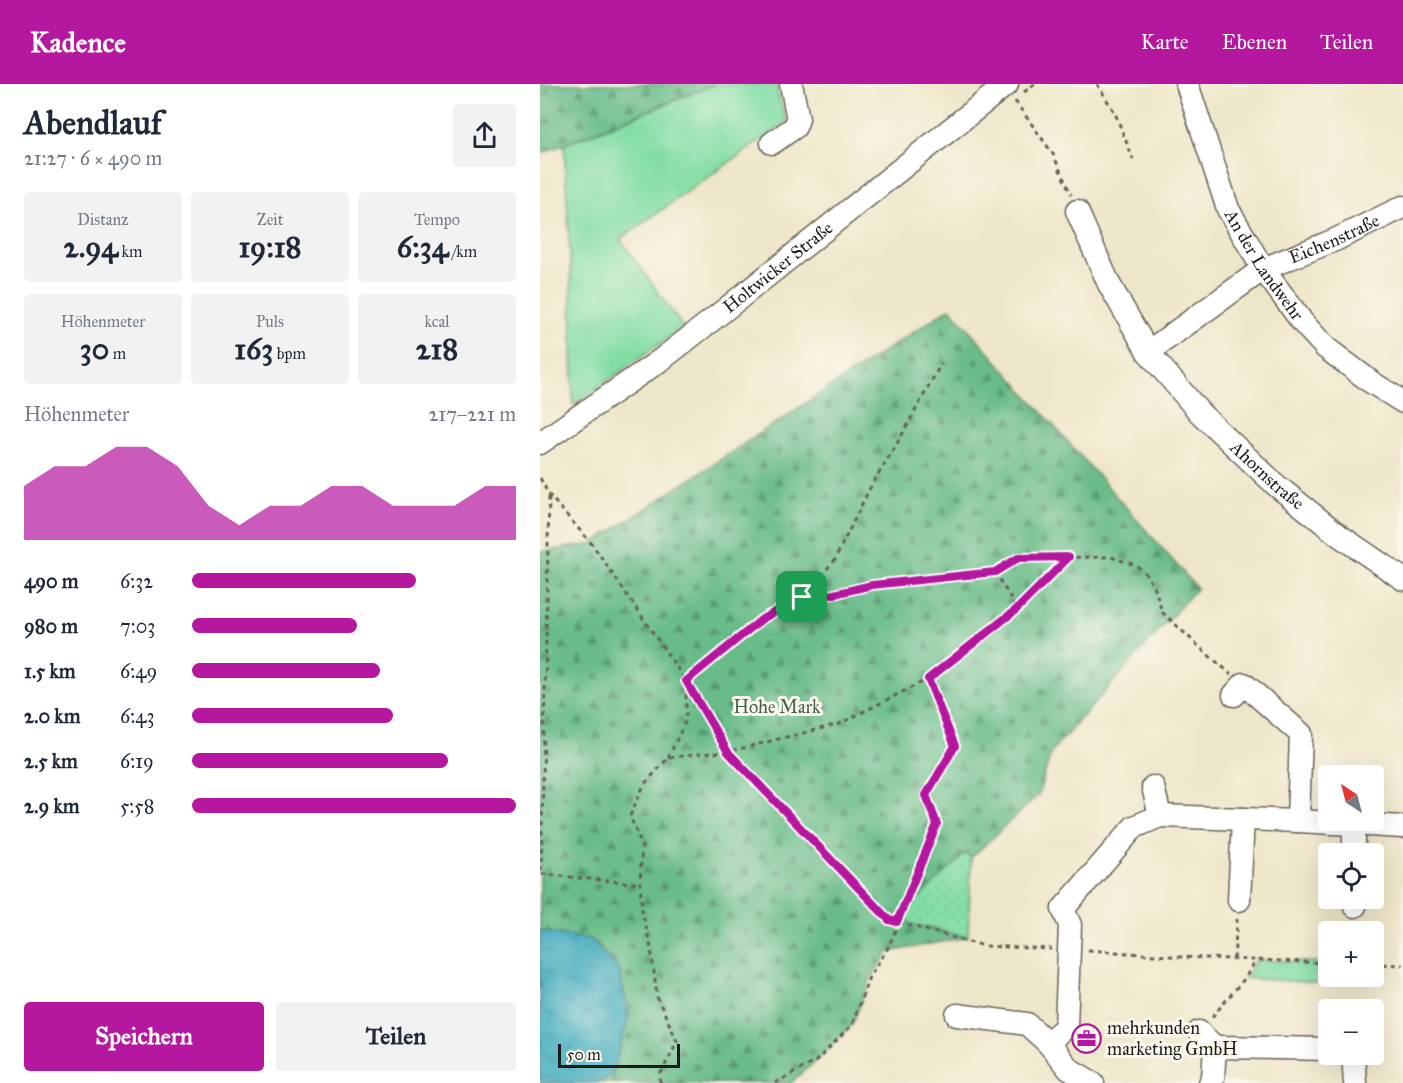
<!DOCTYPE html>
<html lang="de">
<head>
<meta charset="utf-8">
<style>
	:root { --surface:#fff; --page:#f2f2f3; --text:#1f2937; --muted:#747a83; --accent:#b5179e }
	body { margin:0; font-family:"IM FELL Great Primer",serif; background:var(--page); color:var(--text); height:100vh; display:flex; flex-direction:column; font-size:22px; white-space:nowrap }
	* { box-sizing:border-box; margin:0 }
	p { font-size:20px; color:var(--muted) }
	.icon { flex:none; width:33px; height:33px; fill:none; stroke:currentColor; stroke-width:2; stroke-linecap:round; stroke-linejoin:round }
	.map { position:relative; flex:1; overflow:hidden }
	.details { display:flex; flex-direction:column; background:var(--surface); width:540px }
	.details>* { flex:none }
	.needle { width:39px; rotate:324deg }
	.controls { position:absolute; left:778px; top:681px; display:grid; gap:12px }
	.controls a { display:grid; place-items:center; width:66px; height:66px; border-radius:6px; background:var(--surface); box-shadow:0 6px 24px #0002; font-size:30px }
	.scale { position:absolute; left:18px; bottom:15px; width:122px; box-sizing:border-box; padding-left:6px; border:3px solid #1c1c1c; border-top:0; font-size:16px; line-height:21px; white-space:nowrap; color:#1c1c1c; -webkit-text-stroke:4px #fbf7ec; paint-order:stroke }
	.pin { position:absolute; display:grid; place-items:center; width:51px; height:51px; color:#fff; margin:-26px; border-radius:12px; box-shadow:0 3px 9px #0006 }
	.round { display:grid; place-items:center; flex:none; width:63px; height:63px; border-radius:6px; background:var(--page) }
	.overview { display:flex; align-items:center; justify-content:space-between; height:102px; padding:0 24px }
	h1 { font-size:33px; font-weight:800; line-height:45px }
	.figures { display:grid; grid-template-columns:repeat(3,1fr); gap:9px; height:102px; padding:6px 24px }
	.figures div { display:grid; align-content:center; border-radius:6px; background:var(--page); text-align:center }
	.figures b { font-size:30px; font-weight:800 }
	.figures small { font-size:16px; font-weight:400 }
	.figures p { font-size:16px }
	.chart { height:168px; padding:12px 24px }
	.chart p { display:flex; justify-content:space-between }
	.chart svg { width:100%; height:108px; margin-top:6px; fill:var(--accent); opacity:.7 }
	.action { display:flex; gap:12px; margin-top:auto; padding:12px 24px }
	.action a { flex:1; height:69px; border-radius:6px; background:var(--accent); color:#fff; font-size:24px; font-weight:800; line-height:69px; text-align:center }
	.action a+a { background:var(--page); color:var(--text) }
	ul { padding:0 24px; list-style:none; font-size:20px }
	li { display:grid; grid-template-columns:96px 72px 1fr; align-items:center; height:45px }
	li i { height:15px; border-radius:8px; background:var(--accent) }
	header { display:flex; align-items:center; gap:36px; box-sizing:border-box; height:84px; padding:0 30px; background:var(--accent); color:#fff }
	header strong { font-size:28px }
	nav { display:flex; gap:33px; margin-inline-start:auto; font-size:21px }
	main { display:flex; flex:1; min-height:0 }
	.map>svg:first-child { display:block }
</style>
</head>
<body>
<header>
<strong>Kadence</strong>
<nav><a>Karte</a><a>Ebenen</a><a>Teilen</a></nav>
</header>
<main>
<section class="details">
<div class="overview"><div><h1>Abendlauf</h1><p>21:27 · 6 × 490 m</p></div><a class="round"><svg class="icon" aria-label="share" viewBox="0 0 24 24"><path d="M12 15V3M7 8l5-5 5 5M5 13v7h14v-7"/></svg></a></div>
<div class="figures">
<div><p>Distanz</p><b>2.94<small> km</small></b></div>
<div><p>Zeit</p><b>19:18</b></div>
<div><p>Tempo</p><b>6:34<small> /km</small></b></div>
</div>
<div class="figures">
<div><p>Höhenmeter</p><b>30<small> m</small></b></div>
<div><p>Puls</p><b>163<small> bpm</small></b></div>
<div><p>kcal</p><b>218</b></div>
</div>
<div class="chart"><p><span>Höhenmeter</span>217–221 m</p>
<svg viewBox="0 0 160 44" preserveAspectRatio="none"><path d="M0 44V22L10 14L20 14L30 6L40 6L50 14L60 30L70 38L80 30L90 30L100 22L110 22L120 30L130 30L140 30L150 22L160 22V44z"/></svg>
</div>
<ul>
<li><b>490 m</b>6:32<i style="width:69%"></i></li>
<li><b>980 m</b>7:03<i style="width:51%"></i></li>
<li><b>1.5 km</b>6:49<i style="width:58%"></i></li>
<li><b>2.0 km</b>6:43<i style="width:62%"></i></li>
<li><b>2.5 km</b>6:19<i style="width:79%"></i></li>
<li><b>2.9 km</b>5:58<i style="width:100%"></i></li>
</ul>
<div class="action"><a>Speichern</a><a>Teilen</a></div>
</section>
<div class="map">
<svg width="863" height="999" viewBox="0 0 863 999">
	<defs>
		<pattern id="forest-firs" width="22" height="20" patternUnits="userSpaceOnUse" patternTransform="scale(1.5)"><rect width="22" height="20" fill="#69bc8a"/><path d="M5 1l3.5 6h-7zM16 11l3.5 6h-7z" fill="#569870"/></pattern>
		<pattern id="park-dots" width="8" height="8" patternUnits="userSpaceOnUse" patternTransform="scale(1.5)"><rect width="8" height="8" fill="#82dda4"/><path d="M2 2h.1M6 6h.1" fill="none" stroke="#70bd8d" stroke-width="1.8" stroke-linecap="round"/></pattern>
		<pattern id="water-ripples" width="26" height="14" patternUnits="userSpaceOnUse" patternTransform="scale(1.5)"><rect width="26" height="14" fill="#40acbe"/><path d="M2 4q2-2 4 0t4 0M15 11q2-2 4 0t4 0" fill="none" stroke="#358b9a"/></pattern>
	</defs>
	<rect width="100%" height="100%" fill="#fbf7ec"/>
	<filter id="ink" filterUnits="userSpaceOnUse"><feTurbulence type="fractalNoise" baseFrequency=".0167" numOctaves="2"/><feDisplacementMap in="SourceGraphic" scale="12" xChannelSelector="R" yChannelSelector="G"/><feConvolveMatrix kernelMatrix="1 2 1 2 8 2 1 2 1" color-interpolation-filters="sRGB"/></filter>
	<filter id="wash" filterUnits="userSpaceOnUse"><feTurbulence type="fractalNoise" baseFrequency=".008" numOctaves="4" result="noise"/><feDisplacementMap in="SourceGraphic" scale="24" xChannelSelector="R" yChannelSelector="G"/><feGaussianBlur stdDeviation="1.35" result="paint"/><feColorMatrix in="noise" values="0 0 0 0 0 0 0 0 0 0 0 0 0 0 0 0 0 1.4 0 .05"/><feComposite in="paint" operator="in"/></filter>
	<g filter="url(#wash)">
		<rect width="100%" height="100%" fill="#eee6c8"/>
		<path fill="#82dda4" stroke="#4f7c60" stroke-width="1.5" d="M 175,0 L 235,0 L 247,38 L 80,155 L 143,243 L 33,321 L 31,189 L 24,61 Z
			M 716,876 L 789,879 L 789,892 L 800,893 L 793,900 L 705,894 Z"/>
		<path fill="url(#forest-firs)" stroke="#426c53" stroke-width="1.5" d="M 0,0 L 175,0 L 0,70 Z
			M 410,224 L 657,504 L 512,667 L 498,711 L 431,774 L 427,769 L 357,836 L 428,853 L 349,868 L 331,894 L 312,941 L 276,977 L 251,999 L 0,999 L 0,468 L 52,460 Z"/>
		<path fill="url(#park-dots)" stroke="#4f7c60" stroke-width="1.5" d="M 426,769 L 431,774 L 428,853 L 356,836 Z"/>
		<path fill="url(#water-ripples)" stroke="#2e646d" stroke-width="1.5" d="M 0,847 L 51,855 L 79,886 L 89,932 L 72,990 L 56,999 L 0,999 Z"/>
	</g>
	<g filter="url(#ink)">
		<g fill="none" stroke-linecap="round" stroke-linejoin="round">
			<defs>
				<g id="minor">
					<path id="s1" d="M 647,0 L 688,125 L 723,185 L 763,239 L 786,264 L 831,298 L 863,318"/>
					<path d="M 232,59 L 255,43 L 258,35 L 251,0"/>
					<path id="s2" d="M 537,127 L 569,200 L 608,268 L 660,329 L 737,402 L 800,452 L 863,495"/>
					<path id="s3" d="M 608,268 L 723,185 L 795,156 L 863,123"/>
					<path id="s4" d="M 0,359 L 122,275 L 172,236 L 467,0"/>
					<path d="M 694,611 L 704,600 L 761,650 L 758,737"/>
					<path d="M 613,703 L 620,732"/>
					<path d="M 814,739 L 814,770"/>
					<path d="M 815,814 L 815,822"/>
					<path d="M 699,816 L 703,735"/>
					<path d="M 417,931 L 487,940 L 508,959 L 529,985 L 553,999"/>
					<path d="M 659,948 L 675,963"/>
					<path d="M 508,959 L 526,942 L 530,841 L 523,825 L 594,743 L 620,732 L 758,737 L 863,743"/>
					<path d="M 813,970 L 815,999"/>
					<path d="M 670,999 L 673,994 L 675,963 L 789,965"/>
				</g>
			</defs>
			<use href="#minor" stroke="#666358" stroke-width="25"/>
			<path stroke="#666358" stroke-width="3" stroke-dasharray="4.5 4.5" stroke-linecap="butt" d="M 557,0 L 575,29 L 593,75
				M 484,8 L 495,0
				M 475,17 L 513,70 L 531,111
				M 0,394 L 9,411 L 52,460 L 146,597 L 187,668 L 349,836 L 444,862 L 512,865
				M 9,413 L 1,790 L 100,800
				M 455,488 L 477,525
				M 263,512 L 294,477 L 330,404 L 362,351 L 401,280
				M 128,674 L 146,636 L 146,597 L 222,535 L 262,513 L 290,511 L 332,501 L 455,488 L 478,474 L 571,473 L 596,481 L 606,490 L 615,505 L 622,528 L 666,569 L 691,590
				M 548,866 L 642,873 L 789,879
				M 694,875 L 697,835
				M 834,880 L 863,881
				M 672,933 L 705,894 L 716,876
				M 120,999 L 121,989 L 130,972 L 137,957 L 117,913 L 111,864 L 102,826 L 100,800 L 102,762 L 90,732 L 104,701 L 128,674 L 159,670 L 187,668 L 299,640 L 388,595 L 477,525 L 529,473
				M 235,999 L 276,977 L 312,941 L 329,893 L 349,862 L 397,740 L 386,711 L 415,661 L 388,595"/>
			<use href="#minor" stroke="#fff" stroke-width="22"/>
		</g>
	</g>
	<g fill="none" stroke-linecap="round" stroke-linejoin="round" filter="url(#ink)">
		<defs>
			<path id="route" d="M 529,473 L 477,525 L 388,595 L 415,662 L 386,711 L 397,740 L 357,838 L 349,836 L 188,668 L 146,597 L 222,535 L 262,513 L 290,511 L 332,501 L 455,488 L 478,474 Z"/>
		</defs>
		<use href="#route" stroke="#fff" stroke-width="12"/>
		<use href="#route" stroke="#b5179e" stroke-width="8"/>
	</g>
	<defs>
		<symbol id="office-ring" viewBox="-11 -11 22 22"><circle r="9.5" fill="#fbf7ec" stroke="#b5179e" stroke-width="1.5"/><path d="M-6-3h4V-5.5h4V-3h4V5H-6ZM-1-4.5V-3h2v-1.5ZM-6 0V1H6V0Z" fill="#b5179e"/></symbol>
	</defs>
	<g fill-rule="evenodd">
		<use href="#office-ring" x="530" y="938" width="33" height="33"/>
	</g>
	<g text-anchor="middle" stroke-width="6" stroke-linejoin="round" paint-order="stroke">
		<g font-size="18" fill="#1c1c1c" stroke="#fbf7ec">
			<text dy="6" stroke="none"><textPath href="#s3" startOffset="219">Eichenstraße</textPath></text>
			<text dy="6" stroke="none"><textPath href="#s1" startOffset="198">An der Landwehr</textPath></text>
			<text dy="6" stroke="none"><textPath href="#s4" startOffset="296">Holtwicker Straße</textPath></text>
			<text dy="6" stroke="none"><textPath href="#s2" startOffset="330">Ahornstraße</textPath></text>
		</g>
		<g font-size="18" fill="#40604c" stroke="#fbf7ec">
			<text x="237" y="629">Hohe Mark</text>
		</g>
		<g font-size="18" fill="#1c1c1c" stroke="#fbf7ec" text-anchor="start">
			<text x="567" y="950">mehrkunden<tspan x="567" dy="21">marketing GmbH</tspan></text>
		</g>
	</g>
</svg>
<div class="controls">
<a><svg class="needle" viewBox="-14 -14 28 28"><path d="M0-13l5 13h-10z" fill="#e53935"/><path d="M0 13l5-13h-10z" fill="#747a83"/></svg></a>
<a><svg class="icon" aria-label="locate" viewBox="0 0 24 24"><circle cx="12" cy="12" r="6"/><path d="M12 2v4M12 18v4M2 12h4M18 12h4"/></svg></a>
<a>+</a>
<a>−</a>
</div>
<div class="scale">50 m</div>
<div class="pin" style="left:262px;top:513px;background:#1e9e55"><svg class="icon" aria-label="arrive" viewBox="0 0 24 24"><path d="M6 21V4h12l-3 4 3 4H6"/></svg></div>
</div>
</main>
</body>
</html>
